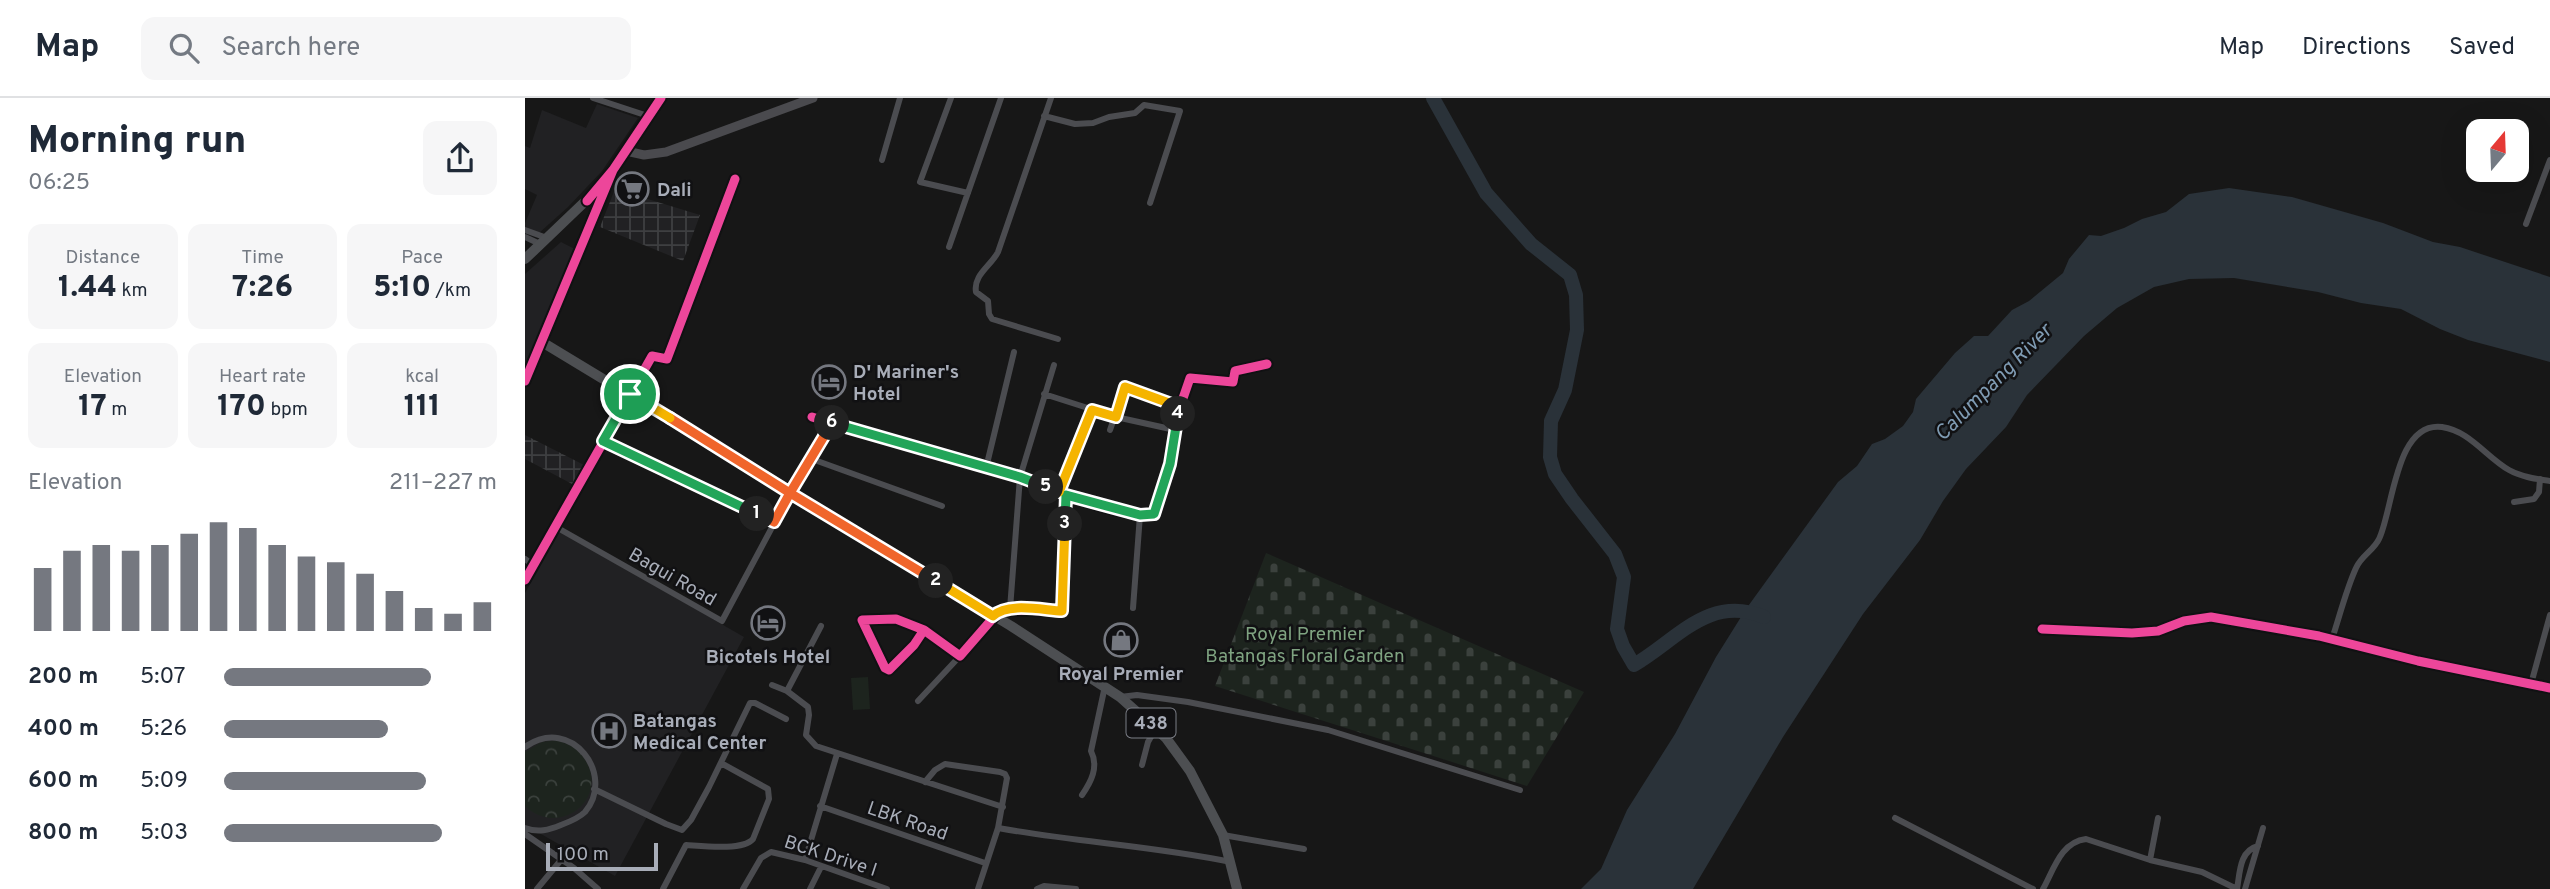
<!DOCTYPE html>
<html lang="en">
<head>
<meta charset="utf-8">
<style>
	:root { --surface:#fff; --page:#f6f6f7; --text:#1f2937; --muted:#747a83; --line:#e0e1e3; --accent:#757880 }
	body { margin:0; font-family:Overpass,sans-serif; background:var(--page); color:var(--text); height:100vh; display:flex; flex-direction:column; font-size:26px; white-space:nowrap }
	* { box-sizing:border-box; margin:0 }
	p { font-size:23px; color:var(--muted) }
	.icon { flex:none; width:38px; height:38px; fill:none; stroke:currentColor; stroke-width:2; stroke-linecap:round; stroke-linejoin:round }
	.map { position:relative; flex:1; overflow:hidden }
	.side { display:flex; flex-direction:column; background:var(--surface); width:525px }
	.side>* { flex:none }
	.needle { width:46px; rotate:19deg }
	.tools { position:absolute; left:1941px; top:21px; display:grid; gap:14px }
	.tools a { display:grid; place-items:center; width:63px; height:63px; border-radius:14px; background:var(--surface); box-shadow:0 7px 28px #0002; font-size:35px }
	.scale { position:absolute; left:21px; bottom:18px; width:112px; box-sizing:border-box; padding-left:7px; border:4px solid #a8adb8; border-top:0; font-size:19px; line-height:24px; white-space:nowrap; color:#a8adb8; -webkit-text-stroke:5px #111113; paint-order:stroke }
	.pin { position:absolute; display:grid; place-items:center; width:60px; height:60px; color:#fff; margin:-30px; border:4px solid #fff; border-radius:50%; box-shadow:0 2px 7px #0007 }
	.km { position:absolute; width:35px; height:35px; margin:-18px; border-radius:50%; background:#222; color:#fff; font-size:19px; line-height:35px; text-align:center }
	.round { display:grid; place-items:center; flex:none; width:74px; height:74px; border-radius:14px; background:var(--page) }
	.overview { display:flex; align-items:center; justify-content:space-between; height:119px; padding:0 28px }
	h1 { font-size:38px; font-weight:800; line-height:52px }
	.metrics { display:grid; grid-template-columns:repeat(3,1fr); gap:10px; height:119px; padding:7px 28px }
	.metrics div { display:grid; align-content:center; border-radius:14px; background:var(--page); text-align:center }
	.metrics b { font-size:30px; font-weight:800 }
	.metrics small { font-size:19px; font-weight:400 }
	.metrics p { font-size:19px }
	.chart { height:196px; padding:14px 28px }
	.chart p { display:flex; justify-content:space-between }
	.chart svg { width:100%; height:126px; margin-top:7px; stroke:var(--accent); stroke-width:6 }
	ul { padding:0 28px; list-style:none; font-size:23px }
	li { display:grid; grid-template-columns:112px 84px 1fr; align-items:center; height:52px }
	li i { height:18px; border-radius:9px; background:var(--accent) }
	header { display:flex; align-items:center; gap:42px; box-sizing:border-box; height:98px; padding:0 35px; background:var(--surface); border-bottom:2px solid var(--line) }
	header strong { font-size:33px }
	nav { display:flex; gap:38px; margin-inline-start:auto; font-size:24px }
	.search { width:490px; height:63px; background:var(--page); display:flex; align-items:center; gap:18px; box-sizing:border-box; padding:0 24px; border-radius:14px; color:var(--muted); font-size:26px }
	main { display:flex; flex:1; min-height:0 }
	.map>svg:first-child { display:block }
</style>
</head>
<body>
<header>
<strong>Map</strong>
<div class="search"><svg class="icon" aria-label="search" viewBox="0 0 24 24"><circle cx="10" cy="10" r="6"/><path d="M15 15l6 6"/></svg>Search here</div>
<nav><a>Map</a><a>Directions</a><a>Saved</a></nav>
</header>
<main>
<section class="side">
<div class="overview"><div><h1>Morning run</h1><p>06:25</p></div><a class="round"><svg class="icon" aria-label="share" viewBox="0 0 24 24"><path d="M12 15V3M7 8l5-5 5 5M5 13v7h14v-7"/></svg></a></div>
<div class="metrics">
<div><p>Distance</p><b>1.44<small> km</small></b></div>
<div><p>Time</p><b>7:26</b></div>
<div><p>Pace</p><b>5:10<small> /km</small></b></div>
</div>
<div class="metrics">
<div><p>Elevation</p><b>17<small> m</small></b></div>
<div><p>Heart rate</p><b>170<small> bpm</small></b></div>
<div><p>kcal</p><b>111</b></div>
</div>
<div class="chart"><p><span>Elevation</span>211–227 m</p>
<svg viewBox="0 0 160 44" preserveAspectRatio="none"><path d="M5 44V22M15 44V16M25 44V14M35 44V16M45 44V14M55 44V10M65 44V6M75 44V8M85 44V14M95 44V18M105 44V20M115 44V24M125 44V30M135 44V36M145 44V38M155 44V34"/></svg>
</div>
<ul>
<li><b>200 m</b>5:07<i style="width:76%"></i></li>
<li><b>400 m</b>5:26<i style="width:60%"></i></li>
<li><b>600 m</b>5:09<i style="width:74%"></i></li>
<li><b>800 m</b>5:03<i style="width:80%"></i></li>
</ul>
</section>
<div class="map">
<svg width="2025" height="791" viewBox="0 0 2025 791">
	<defs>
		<pattern id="industrial-grid" width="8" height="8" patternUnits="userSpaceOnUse" patternTransform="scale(1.75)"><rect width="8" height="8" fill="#212123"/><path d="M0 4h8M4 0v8" fill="none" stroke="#3e3f41"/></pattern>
		<pattern id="forest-crowns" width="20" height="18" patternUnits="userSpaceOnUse" patternTransform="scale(1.75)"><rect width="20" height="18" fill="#1d241e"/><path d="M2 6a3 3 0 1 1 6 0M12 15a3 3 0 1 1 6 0" fill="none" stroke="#3b413d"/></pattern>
		<pattern id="cemetery-stones" width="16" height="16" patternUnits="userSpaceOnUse" patternTransform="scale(1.75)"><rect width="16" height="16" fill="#1d241e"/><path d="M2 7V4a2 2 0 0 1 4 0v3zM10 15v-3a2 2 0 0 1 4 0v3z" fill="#3b413d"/></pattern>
	</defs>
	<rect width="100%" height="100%" fill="#171717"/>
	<path fill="#212123" d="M 72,6 L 113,20 L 77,73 L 43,109 L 14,135 L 0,130 L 0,125 L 12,97 L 0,91 L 0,48 L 5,50 L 17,12 L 61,30 Z
		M 36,144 L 50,151 L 0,273 L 0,176 Z
		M 35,433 L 219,539 L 90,778 L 0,727 L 0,495 Z"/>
	<path fill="url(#industrial-grid)" d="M 90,91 L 175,117 L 158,163 L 75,129 Z
		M 0,337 L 59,367 L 49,387 L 0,361 Z"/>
	<path fill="url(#forest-crowns)" d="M 32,642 C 38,645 47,647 52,651 C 54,652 58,658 59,660 C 86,700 35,741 0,708 L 0,654 L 17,644 Z"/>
	<path fill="url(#cemetery-stones)" d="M 741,455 L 1059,594 L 1002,688 L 690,588 Z"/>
	<path fill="#1d241e" d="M 343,579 L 345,611 L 328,612 L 326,580 Z"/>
	<path fill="#2a3239" d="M 1704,90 L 1767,99 L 1858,125 L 1908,144 L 1935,149 L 2025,179 L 2025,264 L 1943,242 L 1915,231 L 1876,211 L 1836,205 L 1793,194 L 1709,180 L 1664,181 L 1629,189 L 1592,210 L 1559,238 L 1502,297 L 1481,329 L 1441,371 L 1418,403 L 1395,442 L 1338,516 L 1258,639 L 1168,791 L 1056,791 L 1076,771 L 1102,712 L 1150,636 L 1191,559 L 1221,511 L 1313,384 L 1332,368 L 1347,346 L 1360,341 L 1378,328 L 1388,314 L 1391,301 L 1430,255 L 1449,238 L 1463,238 L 1487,212 L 1504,203 L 1538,175 L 1544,161 L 1564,137 L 1576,138 L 1599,130 L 1617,121 L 1641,114 L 1664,96 Z"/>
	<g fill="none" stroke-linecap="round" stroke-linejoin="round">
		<path stroke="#2a3239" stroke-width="14" d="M 908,0 L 961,95 L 1006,146 L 1045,177 L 1051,197 L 1052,232 L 1040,292 L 1026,323 L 1025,359 L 1030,376 L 1047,401 L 1090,456 L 1099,479 L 1092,531 L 1098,548 L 1109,567 C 1152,542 1184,496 1239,519"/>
		<path stroke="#4b4c50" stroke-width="6" d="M 68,0 L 123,18
			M 426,0 L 395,84 L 443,95
			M 526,0 L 473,154 C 466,168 448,177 451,194 L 463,203 L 464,216 L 467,221 L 533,241
			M 519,18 L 550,26 L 568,25 L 584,19 L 610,15 L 619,7 L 655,13 L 625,105
			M 357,62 L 375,0
			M 2001,126 L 2025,62
			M 0,132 L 22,140
			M 0,139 L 15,146
			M 424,149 L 476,0
			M 519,296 L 591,319 L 650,332
			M 287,319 C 356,340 426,357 495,379 C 534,392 588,419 629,416 L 645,365 L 655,309 L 665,280 L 708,284 L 710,273 L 742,266
			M 585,332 L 600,289 L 655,309
			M 78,343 L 249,424
			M 284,360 L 417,408
			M 461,370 L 489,254
			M 534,394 L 567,311
			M 1989,404 L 2009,401 L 2014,394 L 2015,381
			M 31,429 L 197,523 L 284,360 L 306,325
			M 0,461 L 8,467
			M 0,482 L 127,258 L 142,261 L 210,81
			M 608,510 L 615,417
			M 485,511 L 495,379 L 529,267
			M 1517,531 L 1607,535 L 1633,533 L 1659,523 L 1686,519 L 1794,538 L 1893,563 L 2025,590
			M 1807,541 C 1815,517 1821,492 1831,470 C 1836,458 1849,452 1854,441 C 1868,413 1870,323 1917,329 C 1945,333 1961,359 1984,372 C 1996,379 2012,381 2025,383
			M 371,566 L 399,532
			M 365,571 L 360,570 L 337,522 L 371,521 L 399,532 L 435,558 L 475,512 L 537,513 L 541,397
			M 2006,586 L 2025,517
			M 247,587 L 262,593 L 283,609 L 284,617 L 281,637 L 291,648 L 478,709
			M 262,593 L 296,528
			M 595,599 L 612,597 L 663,604 L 803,632 L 995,692
			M 393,603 L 435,558
			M 0,649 C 47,616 91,678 60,714 C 55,719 44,724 36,727 C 24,732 13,735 0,730
			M 617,667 L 623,644 L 631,630
			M 400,684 L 410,672 L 420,666 L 475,674 L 480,676 L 482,680 L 473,730 L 453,791
			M 69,691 L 141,726 L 157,732 L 166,722 L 184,689 L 225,605 L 230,605 L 261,621
			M 557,697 C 566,684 574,669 566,653 L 580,588
			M 295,708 L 460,765
			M 1370,720 L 1508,791
			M 473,730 C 550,744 629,748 706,764
			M 0,736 L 49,770 L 73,791
			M 698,737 L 779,751
			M 280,762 L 312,656
			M 1625,762 L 1633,720
			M 12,791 L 36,762
			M 138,791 L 161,747 C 177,748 218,753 228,741 L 244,701 L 243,691 L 196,665
			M 218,791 L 236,760 L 246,754 L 280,762 L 362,791
			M 285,791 L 296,769
			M 512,791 L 519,788 L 551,791
			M 1518,791 C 1529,771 1536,744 1561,741 L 1625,762 L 1677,774 L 1712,791
			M 1712,791 C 1715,775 1714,753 1733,748
			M 1720,791 L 1738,730"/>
		<path stroke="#4a4a4e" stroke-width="9" d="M 101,53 L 119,57 L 141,54 L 288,0"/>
		<path stroke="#4d4f52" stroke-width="10" d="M 0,161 L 70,94 L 88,72 L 136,0
			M 17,244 L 486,528 L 595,599 L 641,640 L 665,673 L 698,737 L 712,791
			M 0,283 L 88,72"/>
		<defs>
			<path id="cycleway" d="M 62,103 L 88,72 L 136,0
				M 0,283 L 88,72
				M 287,319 C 356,340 426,357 495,379 C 534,392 588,419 629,416 L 645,365 L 655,309 L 665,280 L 708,284 L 710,273 L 742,266
				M 0,482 L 127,258 L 142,261 L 210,81
				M 1517,531 L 1607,535 L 1633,533 L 1659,523 L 1686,519 L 1794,538 L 1893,563 L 2025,590
				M 399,532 L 389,547 L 364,572 L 360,570 L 337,522 L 371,521 L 399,532 L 435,558 L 475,512 L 537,513 L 541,397"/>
		</defs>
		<use href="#cycleway" stroke="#111113" stroke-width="13"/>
		<use href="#cycleway" stroke="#ed469a" stroke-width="9"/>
	</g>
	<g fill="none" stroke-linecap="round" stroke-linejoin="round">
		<defs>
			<path id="split-1" d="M 105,296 L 78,343 L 232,416"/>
			<path id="split-2" d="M 232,416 L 249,424 L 265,395 L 411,483"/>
			<path id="split-3" d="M 411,483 L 468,518 C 483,504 517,512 537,513 L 540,426"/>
			<path id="split-4" d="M 540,426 L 541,397 L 615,417 L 629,416 L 645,366 L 653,316"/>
			<path id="split-5" d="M 521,389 L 534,394 L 567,312 L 591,319 L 600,289 L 655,309 L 653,316"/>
			<path id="split-6" d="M 307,325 L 495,379 L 521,389"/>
			<path id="split-7" d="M 145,320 L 265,395 L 307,325"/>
			<path id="split-8" d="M 105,296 L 145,320"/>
		</defs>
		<use href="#split-1" stroke="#fff" stroke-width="14"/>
		<use href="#split-2" stroke="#fff" stroke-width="14"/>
		<use href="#split-3" stroke="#fff" stroke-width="14"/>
		<use href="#split-4" stroke="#fff" stroke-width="14"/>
		<use href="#split-5" stroke="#fff" stroke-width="14"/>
		<use href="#split-6" stroke="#fff" stroke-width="14"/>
		<use href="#split-7" stroke="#fff" stroke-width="14"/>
		<use href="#split-8" stroke="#fff" stroke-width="14"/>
		<use href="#split-1" stroke="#22a559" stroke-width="9"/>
		<use href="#split-2" stroke="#f0652b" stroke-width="9"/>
		<use href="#split-3" stroke="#f5b400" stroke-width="9"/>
		<use href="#split-4" stroke="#22a559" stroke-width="9"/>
		<use href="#split-5" stroke="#f5b400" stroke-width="9"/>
		<use href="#split-6" stroke="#22a559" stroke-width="9"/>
		<use href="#split-7" stroke="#f0652b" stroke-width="9"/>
		<use href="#split-8" stroke="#f5b400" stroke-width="9"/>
	</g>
	<defs>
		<symbol id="supermarket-ring" viewBox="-11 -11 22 22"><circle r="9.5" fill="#111113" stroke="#757880" stroke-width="1.5"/><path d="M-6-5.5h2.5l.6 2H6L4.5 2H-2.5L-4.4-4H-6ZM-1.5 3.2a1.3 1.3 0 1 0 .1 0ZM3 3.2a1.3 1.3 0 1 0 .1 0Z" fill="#757880"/></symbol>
		<symbol id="hotel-ring" viewBox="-11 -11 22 22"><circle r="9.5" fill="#111113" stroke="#757880" stroke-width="1.5"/><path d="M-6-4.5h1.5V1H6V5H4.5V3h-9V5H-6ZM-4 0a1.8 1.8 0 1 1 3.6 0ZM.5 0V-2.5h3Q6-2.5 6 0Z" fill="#757880"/></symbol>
		<symbol id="shop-ring" viewBox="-11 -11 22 22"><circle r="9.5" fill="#111113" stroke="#757880" stroke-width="1.5"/><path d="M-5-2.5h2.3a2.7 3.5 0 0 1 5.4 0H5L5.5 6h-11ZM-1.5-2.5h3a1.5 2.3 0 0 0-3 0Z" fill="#757880"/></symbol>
		<symbol id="hospital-ring" viewBox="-11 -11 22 22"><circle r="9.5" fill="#111113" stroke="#757880" stroke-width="1.5"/><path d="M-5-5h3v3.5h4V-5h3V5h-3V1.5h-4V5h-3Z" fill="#757880"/></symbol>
	</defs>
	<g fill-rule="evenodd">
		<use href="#supermarket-ring" x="88" y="72" width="38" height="38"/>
		<use href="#hotel-ring" x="285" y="265" width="38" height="38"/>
		<use href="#hotel-ring" x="224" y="506" width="38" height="38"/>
		<use href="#shop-ring" x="577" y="523" width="38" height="38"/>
		<use href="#hospital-ring" x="65" y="614" width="38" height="38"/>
	</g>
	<g text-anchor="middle" stroke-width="5" stroke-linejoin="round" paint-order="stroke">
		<rect fill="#111113" stroke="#7b7e86" stroke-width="2" x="601.5" y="610.5" width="49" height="29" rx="5"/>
		<g font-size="18" font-weight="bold" fill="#a8adb8">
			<text x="626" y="631">438</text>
		</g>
		<g font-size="19" font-weight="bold" fill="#a8adb8" stroke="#111113" text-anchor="start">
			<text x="132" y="98">Dali</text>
			<text x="328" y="280">D' Mariner's<tspan x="328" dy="22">Hotel</tspan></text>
			<text x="243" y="565" text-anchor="middle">Bicotels Hotel</text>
			<text x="596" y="582" text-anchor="middle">Royal Premier</text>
			<text x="108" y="629">Batangas<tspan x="108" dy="22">Medical Center</tspan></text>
		</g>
		<g font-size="19" fill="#a8adb8" stroke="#111113">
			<text transform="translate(148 478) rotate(30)" y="7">Bagui Road</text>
			<text transform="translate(383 722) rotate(19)" y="7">LBK Road</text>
			<text transform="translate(306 757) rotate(18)" y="7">BCK Drive I</text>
		</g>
		<g font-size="19" fill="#7fa381" stroke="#111113">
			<text x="780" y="542">Royal Premier<tspan x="780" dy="22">Batangas Floral Garden</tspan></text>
		</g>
		<g font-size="21" font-style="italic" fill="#7f9bb3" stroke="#111113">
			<text transform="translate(1468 284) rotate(-45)" y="7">Calumpang River</text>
		</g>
	</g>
</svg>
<div class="tools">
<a><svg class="needle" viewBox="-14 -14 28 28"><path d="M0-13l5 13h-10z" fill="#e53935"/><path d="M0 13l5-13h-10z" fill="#747a83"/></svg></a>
</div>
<div class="scale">100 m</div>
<div class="pin" style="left:105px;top:296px;background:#1e9e55"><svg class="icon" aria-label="arrive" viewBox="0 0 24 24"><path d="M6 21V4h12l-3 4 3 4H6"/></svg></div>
<b class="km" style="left:232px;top:416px">1</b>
<b class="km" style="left:411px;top:483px">2</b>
<b class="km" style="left:540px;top:426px">3</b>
<b class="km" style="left:653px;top:316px">4</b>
<b class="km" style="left:521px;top:389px">5</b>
<b class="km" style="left:307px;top:325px">6</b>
</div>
</main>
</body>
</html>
